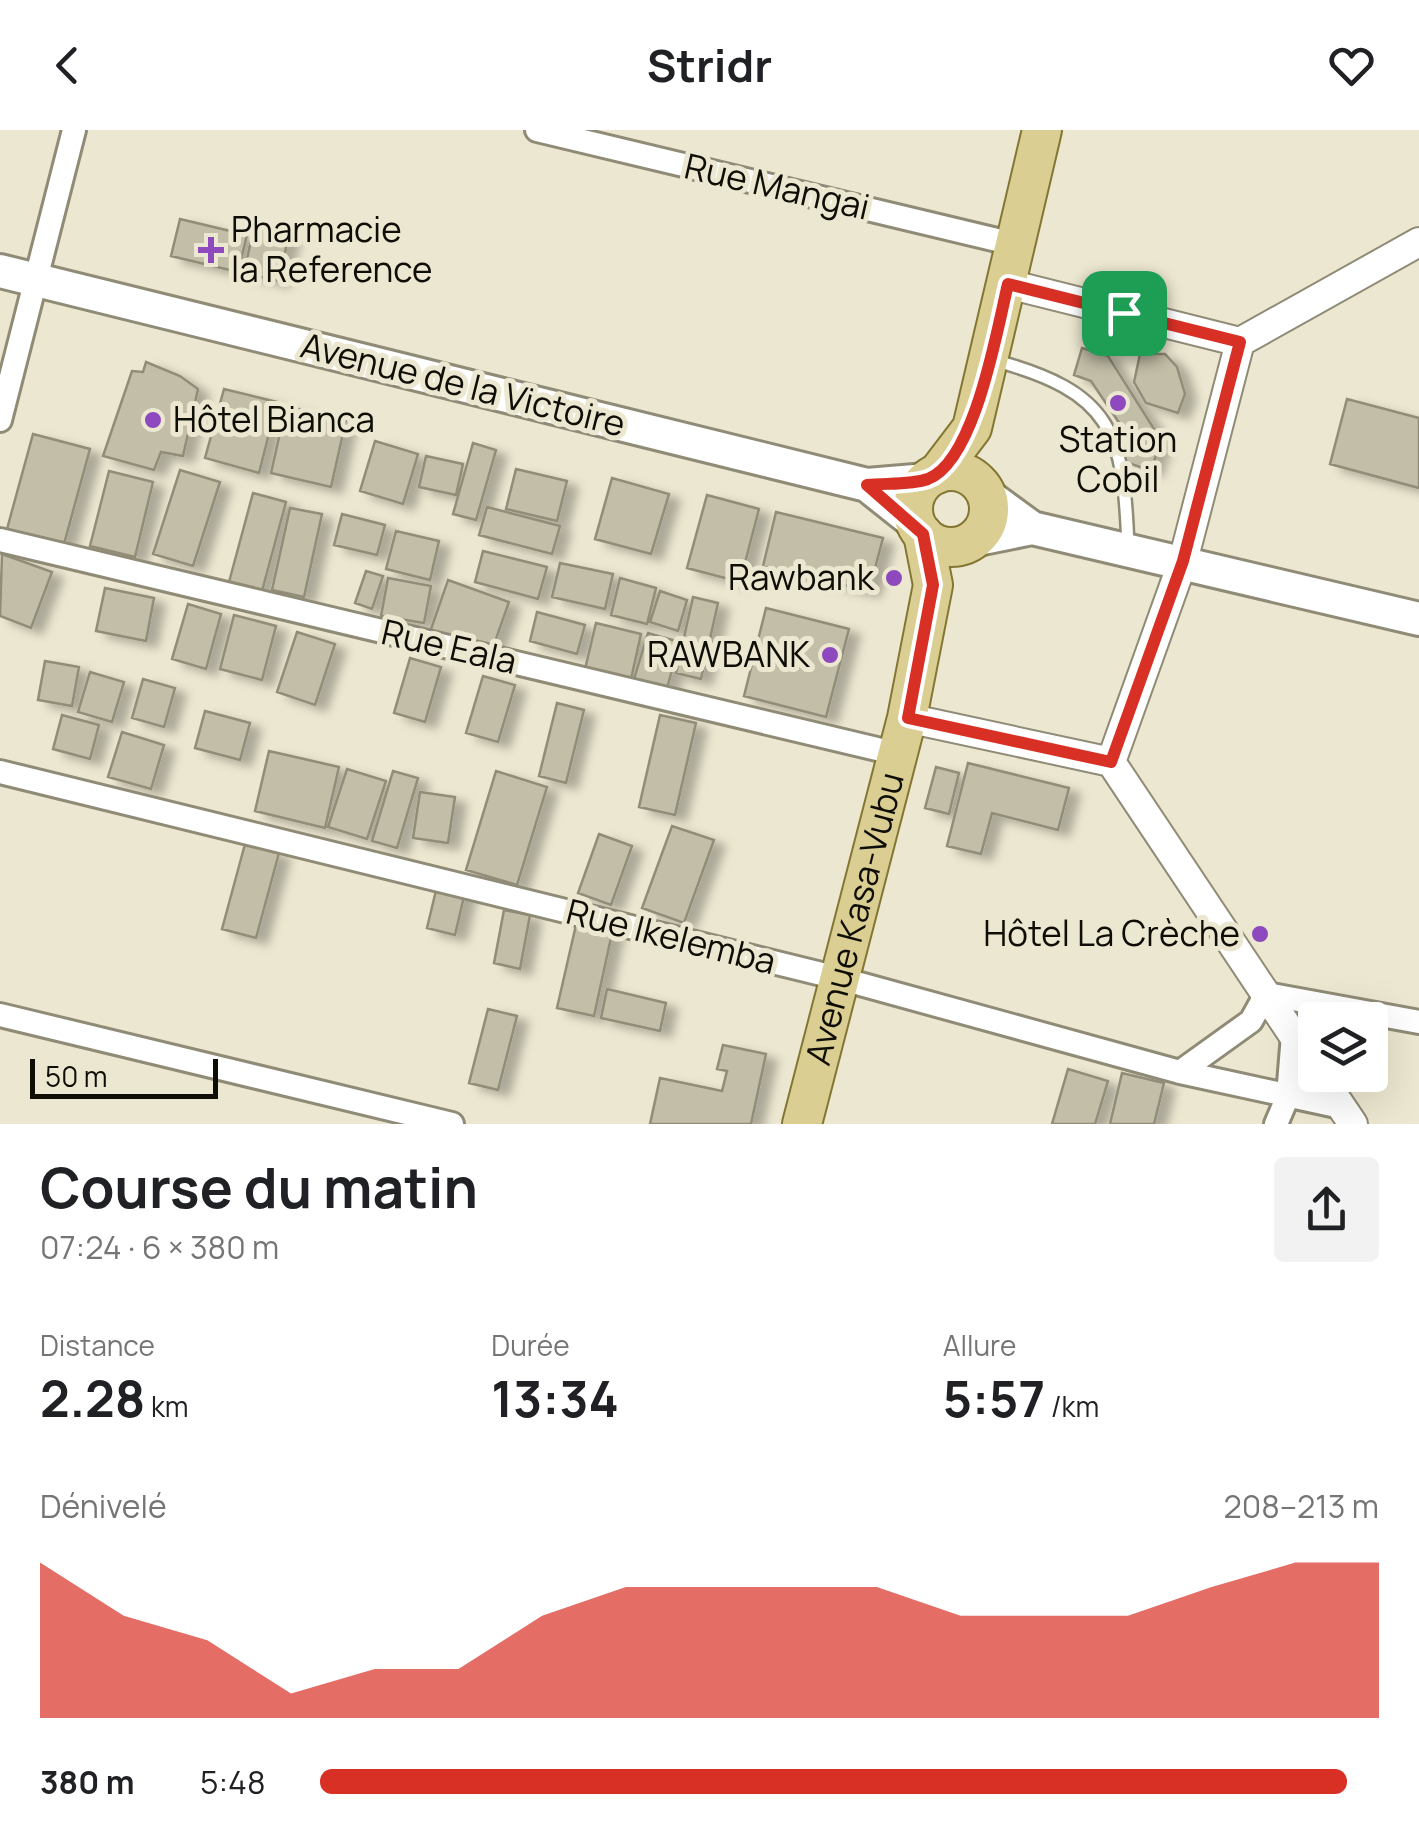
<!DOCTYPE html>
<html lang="fr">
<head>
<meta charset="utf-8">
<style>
	:root { --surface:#fff; --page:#f2f2f2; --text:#202124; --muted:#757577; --accent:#d93025 }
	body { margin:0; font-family:Manrope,sans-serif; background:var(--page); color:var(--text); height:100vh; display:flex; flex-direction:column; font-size:38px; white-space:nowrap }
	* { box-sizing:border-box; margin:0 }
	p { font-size:32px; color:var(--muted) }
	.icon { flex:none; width:55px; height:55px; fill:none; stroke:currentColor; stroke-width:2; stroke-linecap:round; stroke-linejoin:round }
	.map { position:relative; height:994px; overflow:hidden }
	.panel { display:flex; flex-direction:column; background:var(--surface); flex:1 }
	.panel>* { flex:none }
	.controls { position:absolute; left:1298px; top:872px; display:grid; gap:20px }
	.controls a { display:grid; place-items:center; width:90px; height:90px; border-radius:10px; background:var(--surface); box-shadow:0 10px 40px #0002; font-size:50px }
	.scale { position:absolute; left:30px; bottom:25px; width:188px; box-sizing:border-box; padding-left:10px; border:5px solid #0f0e06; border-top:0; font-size:28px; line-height:35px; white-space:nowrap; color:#0f0e06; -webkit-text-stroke:8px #ece7d0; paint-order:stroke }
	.pin { position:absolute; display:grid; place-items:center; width:85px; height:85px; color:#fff; margin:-42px; border-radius:20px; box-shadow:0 5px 15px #0006 }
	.round { display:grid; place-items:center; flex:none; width:105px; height:105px; border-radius:10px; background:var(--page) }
	.summary { display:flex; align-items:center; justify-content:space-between; height:170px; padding:0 40px }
	h1 { font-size:55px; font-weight:700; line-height:75px }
	.metrics { display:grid; grid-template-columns:repeat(3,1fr); gap:15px; height:170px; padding:10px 40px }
	.metrics div { display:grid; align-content:center }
	.metrics b { font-size:50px; font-weight:700 }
	.metrics small { font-size:28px; font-weight:400 }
	.metrics p { font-size:28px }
	.chart { height:280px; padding:20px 40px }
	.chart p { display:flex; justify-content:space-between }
	.chart svg { width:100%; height:180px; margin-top:10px; fill:var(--accent); opacity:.7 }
	ul { padding:0 40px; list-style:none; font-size:32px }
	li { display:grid; grid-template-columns:160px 120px 1fr; align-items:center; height:75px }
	li i { height:25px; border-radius:12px; background:var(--accent) }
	header { display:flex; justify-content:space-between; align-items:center; height:130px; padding:0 40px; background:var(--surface); font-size:45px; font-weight:700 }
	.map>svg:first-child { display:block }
</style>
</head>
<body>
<header><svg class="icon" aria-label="back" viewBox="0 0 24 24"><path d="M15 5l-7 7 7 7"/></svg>Stridr<svg class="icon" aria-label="heart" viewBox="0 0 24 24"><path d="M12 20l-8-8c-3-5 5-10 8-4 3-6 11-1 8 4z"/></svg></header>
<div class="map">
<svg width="1419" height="994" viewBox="0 0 1419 994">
	<defs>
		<filter id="shadow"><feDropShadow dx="11" dy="6" stdDeviation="5" flood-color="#0004"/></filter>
	</defs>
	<rect width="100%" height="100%" fill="#ece7d0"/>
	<path fill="#c2bea7" stroke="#918d78" stroke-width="2.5" filter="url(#shadow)" d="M 180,89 L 247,105 L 238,142 L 171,126 Z
		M 255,92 L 290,99 L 279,151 L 244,143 Z
		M 1082,218 L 1108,226 L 1161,310 L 1151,341 L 1123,331 L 1130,309 L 1091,251 L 1074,245 Z
		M 1140,224 L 1165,224 L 1177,237 L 1185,264 L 1178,283 L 1146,273 L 1134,252 Z
		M 146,232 L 180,246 L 198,259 L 183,326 L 161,322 L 154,340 L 103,326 L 132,241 L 143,242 Z
		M 224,259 L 277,272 L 259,343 L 205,328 Z
		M 1347,269 L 1419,288 L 1419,358 L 1330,334 Z
		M 286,276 L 346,290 L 331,357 L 271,343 Z
		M 33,304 L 90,319 L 64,414 L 7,399 Z
		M 375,311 L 418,324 L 403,374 L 360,361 Z
		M 473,313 L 496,320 L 476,390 L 453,384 Z
		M 426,326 L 463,334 L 456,365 L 419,357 Z
		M 516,339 L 567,351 L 557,391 L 506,379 Z
		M 180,340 L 220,352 L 193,436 L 153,424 Z
		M 109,341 L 153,352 L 135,427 L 90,416 Z
		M 612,348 L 669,364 L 651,424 L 595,409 Z
		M 253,363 L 286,372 L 262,461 L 229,452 Z
		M 707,365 L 759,379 L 740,452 L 687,438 Z
		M 487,377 L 560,396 L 552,424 L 479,405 Z
		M 290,378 L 322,384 L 304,467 L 272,460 Z
		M 776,382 L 883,408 L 869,461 L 763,436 Z
		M 342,384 L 385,395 L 377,425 L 334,415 Z
		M 396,401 L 439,411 L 430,450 L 386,439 Z
		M 483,421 L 547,437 L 538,469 L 475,452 Z
		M 2,424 L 52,442 L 31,498 L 0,486 Z
		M 560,433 L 613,444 L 605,479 L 552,467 Z
		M 366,441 L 383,446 L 372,479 L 355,473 Z
		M 388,448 L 431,456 L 424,493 L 381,486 Z
		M 620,448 L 656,458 L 647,494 L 611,485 Z
		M 448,450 L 509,472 L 491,523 L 430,502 Z
		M 105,458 L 154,468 L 146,511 L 96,501 Z
		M 660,461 L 687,470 L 678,501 L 650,492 Z
		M 693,467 L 718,473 L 701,549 L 676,543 Z
		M 188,474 L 221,484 L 206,539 L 172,529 Z
		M 766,478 L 849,499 L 826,587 L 744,566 Z
		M 537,482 L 585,495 L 577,524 L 530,511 Z
		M 234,485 L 276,496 L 262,550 L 220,539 Z
		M 596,493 L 641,504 L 631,549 L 585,539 Z
		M 297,502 L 335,514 L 315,575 L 277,562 Z
		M 648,503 L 680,512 L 667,558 L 634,549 Z
		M 410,528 L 441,537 L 425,592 L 394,583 Z
		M 45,531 L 79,537 L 72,576 L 38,570 Z
		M 90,542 L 124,552 L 112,592 L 78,582 Z
		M 483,546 L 515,555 L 498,612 L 466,603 Z
		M 143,549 L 175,558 L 164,597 L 132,588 Z
		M 557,573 L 584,580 L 566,653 L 539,646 Z
		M 205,581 L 250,593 L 240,630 L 195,618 Z
		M 62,585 L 99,595 L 90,629 L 53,619 Z
		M 660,585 L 696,593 L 675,685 L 639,677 Z
		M 122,602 L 164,615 L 151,659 L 108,647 Z
		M 269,621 L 339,637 L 325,698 L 255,681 Z
		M 968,633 L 1069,658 L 1058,700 L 992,683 L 981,724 L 947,716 Z
		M 936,637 L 959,643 L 949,684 L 925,678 Z
		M 347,639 L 386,651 L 367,709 L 328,697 Z
		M 393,641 L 418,648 L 397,718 L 372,711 Z
		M 496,641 L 547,657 L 517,755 L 466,740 Z
		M 420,662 L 455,667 L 448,713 L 413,708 Z
		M 672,696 L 714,710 L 684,793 L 642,778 Z
		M 599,704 L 632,716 L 611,775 L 578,763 Z
		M 245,714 L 279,723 L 256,808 L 222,799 Z
		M 438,752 L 466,758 L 455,805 L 427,798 Z
		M 504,780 L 530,785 L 520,839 L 494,833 Z
		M 578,786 L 614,794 L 594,886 L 557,878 Z
		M 607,859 L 666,873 L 660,901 L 601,888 Z
		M 488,879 L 517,886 L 498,960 L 469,953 Z
		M 723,915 L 766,924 L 751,994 L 650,994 L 660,948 L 722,961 L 727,941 L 717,939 Z
		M 1068,939 L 1108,951 L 1095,994 L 1052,994 Z
		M 1122,943 L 1164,953 L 1154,994 L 1110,994 Z"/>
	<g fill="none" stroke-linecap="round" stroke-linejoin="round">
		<defs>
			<path id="service" d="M 993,230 C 1112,262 1124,301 1128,418"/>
			<path id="minor" d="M 537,0 L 1018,115
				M 0,290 L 74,0
				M 0,410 L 898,624
				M 0,642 L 842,849 L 1180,942 L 1341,977
				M 0,885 L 452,994
				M 1180,942 L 1251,891 L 1266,864 L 1419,892
				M 1276,994 L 1288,966 L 1293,905"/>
			<path id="tertiary" d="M 1008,154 L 1240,212
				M 1240,212 L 1419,112
				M 907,588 L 1111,632
				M 1111,632 L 1183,431 L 1240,212
				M 1111,632 L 1315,938
				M 1320,945 L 1353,994"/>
			<path id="secondary" d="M 0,141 L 867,355 L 927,350
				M 867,355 L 916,394
				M 987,365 L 1032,398 L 1419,489
				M 973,410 L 1032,398"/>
			<g id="primary">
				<circle cx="951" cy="379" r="38"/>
				<path d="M 937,344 L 972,298 L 1042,0"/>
				<path id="s1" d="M 802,994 L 907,588 L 933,455 L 923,404"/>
			</g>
		</defs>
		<use href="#service" stroke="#8f8b76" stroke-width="16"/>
		<use href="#minor" stroke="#8f8b76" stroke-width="28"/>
		<use href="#tertiary" stroke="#8f8b76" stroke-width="32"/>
		<use href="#secondary" stroke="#8f8b76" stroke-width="38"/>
		<use href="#primary" stroke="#837633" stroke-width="42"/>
		<use href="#service" stroke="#fff" stroke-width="11"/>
		<use href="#minor" stroke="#fff" stroke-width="22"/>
		<use href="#tertiary" stroke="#fff" stroke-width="28"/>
		<use href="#secondary" stroke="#fff" stroke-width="32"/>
		<use href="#primary" stroke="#dace93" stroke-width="38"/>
	</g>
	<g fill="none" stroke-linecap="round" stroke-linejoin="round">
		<defs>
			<path id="route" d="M 1008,154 L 1240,212 L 1183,431 L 1111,632 L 908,588 L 933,455 L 923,404 L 867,355 C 885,353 911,355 928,349 C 975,331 997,200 1008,154 Z"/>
		</defs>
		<use href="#route" stroke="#fff" stroke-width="20"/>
		<use href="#route" stroke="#d93025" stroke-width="12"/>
	</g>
	<g fill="#8d49bd" stroke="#ece7d0" stroke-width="4">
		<path d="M206 105h10v10h10v10h-10v10h-10v-10h-10v-10h10z"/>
		<circle cx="1118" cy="273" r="10"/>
		<circle cx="153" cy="290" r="10"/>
		<circle cx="894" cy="448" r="10"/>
		<circle cx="830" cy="525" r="10"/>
		<circle cx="1260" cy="804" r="10"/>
	</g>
	<g text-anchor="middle" stroke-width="10" stroke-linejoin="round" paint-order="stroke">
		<g font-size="35" fill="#0f0e06" stroke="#ece7d0">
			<text transform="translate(777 57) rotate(13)" y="12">Rue Mangai</text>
			<text transform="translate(463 255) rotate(14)" y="12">Avenue de la Victoire</text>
			<text transform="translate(449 517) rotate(13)" y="12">Rue Eala</text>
			<text dy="12" stroke="none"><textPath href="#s1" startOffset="212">Avenue Kasa-Vubu</textPath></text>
			<text transform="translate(671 807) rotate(14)" y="12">Rue Ikelemba</text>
		</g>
		<g font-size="35" fill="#0f0e06" stroke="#ece7d0" text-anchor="end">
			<text x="231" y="112" text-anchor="start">Pharmacie<tspan x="231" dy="40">la Reference</tspan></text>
			<text x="173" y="302" text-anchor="start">Hôtel Bianca</text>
			<text x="1118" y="322" text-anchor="middle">Station<tspan x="1118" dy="40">Cobil</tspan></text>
			<text x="874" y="460">Rawbank</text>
			<text x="810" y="537">RAWBANK</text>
			<text x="1240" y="816">Hôtel La Crèche</text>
		</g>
	</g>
</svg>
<div class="controls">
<a><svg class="icon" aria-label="layers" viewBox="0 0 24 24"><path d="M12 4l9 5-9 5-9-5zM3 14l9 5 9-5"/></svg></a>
</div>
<div class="scale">50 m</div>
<div class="pin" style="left:1124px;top:183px;background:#1e9e55"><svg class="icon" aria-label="arrive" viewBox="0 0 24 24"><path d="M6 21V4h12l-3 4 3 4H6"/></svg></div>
</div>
<section class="panel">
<div class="summary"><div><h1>Course du matin</h1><p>07:24 · 6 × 380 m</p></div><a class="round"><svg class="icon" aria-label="share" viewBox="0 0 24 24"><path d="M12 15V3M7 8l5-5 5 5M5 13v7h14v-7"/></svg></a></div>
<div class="metrics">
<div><p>Distance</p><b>2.28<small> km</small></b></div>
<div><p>Durée</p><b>13:34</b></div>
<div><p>Allure</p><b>5:57<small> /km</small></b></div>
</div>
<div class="chart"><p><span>Dénivelé</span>208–213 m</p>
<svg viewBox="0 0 160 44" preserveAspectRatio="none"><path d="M0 44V6L10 19L20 25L30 38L40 32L50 32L60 19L70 12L80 12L90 12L100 12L110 19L120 19L130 19L140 12L150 6L160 6V44z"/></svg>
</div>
<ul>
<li><b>380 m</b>5:48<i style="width:97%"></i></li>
</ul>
</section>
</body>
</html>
